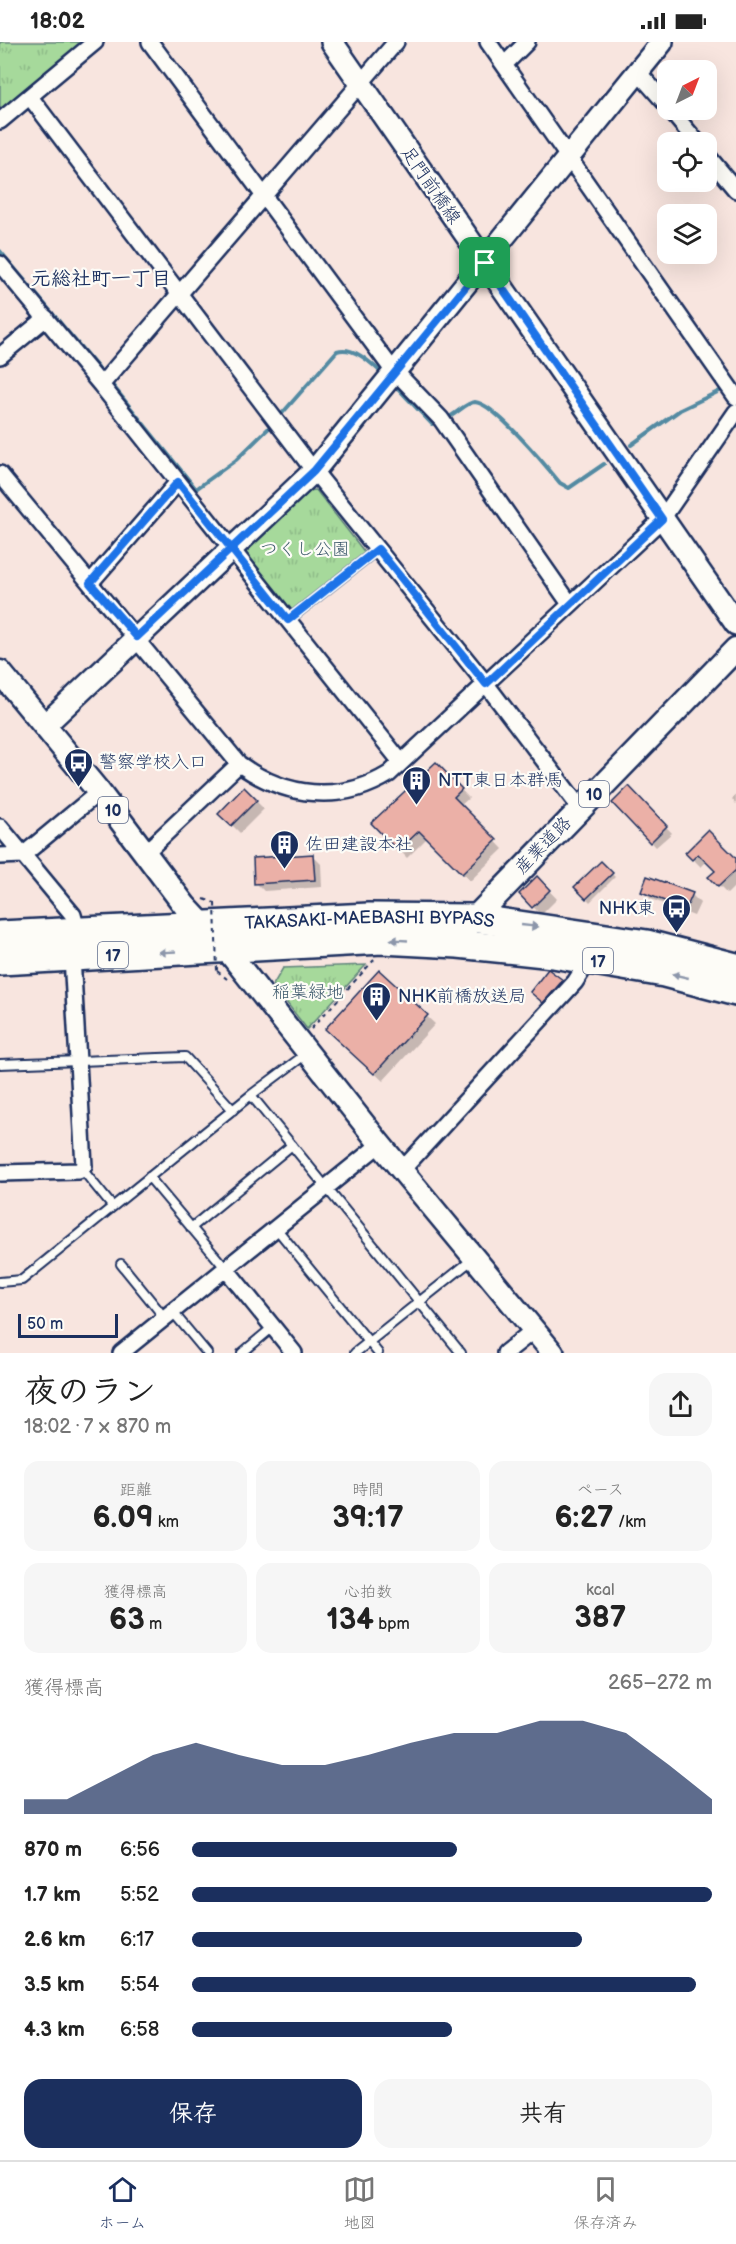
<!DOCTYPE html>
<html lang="ja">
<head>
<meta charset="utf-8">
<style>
	:root { --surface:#fff; --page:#f6f6f6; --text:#222; --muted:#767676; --line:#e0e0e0; --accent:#1b2f5e }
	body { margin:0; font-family:"Balsamiq Sans","Klee One",sans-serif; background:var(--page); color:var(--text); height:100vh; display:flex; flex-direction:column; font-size:22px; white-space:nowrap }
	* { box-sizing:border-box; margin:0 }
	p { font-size:20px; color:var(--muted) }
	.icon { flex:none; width:33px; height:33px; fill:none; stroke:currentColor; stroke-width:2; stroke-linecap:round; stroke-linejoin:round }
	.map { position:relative; height:1311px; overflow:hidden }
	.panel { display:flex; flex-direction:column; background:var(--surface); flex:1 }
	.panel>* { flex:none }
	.needle { width:39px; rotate:42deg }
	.buttons { position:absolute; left:657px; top:18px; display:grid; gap:12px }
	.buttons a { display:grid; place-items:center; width:60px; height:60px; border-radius:12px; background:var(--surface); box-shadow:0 6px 24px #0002; font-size:30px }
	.scale { position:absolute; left:18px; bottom:15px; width:100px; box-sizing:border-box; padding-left:6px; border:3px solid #1b2f5e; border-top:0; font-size:16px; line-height:21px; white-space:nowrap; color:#1b2f5e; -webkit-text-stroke:4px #fdfcf7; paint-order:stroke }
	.pin { position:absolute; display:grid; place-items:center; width:51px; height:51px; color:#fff; margin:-26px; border-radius:12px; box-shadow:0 3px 9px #0006 }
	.round { display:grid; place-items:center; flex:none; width:63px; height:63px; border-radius:18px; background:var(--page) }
	.head { display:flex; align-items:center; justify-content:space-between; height:102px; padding:0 24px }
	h1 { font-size:33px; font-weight:800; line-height:45px }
	.metrics { display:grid; grid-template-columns:repeat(3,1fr); gap:9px; height:102px; padding:6px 24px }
	.metrics div { display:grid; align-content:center; border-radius:15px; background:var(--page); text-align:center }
	.metrics b { font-size:30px; font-weight:800 }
	.metrics small { font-size:16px; font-weight:400 }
	.metrics p { font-size:16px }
	.chart { height:168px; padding:12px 24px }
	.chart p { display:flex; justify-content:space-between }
	.chart svg { width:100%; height:108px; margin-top:6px; fill:var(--accent); opacity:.7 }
	.button { display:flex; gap:12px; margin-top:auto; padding:12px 24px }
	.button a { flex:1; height:69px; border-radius:18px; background:var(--accent); color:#fff; font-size:24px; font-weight:800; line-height:69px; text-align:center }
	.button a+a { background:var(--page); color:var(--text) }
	ul { padding:0 24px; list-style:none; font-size:20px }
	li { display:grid; grid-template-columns:96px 72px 1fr; align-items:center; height:45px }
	li i { height:15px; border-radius:8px; background:var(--accent) }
	.status { display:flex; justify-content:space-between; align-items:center; height:42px; padding:0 30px; background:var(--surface); direction:ltr }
	.status svg { height:16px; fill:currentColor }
	.tab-bar { display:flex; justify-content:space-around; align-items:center; height:84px; border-top:2px solid var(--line); background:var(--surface); font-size:16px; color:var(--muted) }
	.tab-bar a { display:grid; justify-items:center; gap:3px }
	.tab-bar .on { color:var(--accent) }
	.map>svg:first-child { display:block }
</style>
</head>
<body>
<div class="status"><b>18:02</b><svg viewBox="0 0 49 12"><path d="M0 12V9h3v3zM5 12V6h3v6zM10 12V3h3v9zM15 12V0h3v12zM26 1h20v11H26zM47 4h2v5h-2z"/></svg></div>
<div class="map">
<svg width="736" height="1311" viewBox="0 0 736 1311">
	<defs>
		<pattern id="grass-tufts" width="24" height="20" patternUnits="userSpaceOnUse" patternTransform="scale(1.5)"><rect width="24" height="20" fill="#a6d99b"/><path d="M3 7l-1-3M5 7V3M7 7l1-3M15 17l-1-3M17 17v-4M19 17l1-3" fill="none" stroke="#8ebb88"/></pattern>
	</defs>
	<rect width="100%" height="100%" fill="#f8e5df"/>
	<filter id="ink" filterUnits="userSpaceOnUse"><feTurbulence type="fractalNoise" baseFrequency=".0167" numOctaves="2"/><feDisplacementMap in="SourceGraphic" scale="12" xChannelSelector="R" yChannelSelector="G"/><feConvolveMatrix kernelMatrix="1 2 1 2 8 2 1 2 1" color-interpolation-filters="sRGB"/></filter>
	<g filter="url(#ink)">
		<path fill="url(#grass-tufts)" stroke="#60847c" stroke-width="1.5" d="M 0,0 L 86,0 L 0,70 Z
			M 316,448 L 366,512 L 294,572 L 285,571 L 243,517 L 243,507 L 305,449 Z
			M 366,923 L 307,987 L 273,943 L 283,926 Z"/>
		<path fill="#0003" d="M 436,722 L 469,756 L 461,763 L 503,807 L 470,839 L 428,795 L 407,816 L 374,781 Z
			M 244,747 L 264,767 L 240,791 L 221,772 Z
			M 629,747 L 672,791 L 656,805 L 614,761 Z
			M 736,753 L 736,762 L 732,757 Z
			M 708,790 L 736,818 L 736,843 L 727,852 L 710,835 L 717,829 L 707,819 L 701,825 L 687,811 Z
			M 313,814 L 321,822 L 322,845 L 264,849 L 256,841 Z
			M 601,821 L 615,835 L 590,860 L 576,845 Z
			M 537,836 L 557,857 L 541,873 L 521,852 Z
			M 643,849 L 692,853 L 700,861 L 694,874 L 651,857 Z
			M 548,929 L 566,943 L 547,963 L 532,949 Z
			M 379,930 L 435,982 L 383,1039 L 335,994 Z"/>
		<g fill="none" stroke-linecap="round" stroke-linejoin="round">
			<path stroke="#528aa2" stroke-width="4" d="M 0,209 L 104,333
				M 109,339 L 196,447 L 236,418 L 274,381
				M 393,341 L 432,382 L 437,380
				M 279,375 L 337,309 C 354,304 371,321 383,332
				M 447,376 C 456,373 466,360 475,360 C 494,361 547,425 560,441 L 569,446 L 604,422
				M 631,403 L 680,368 L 726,346"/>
		</g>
		<path fill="#ebb0a7" stroke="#1b2f5e" stroke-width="1.5" d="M 436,720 L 462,747 L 454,755 L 497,798 L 462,832 L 419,789 L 398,809 L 371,781 Z
			M 629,744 L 667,784 L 650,801 L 612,761 Z
			M 244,745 L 257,758 L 231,784 L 218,772 Z
			M 708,788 L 736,816 L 736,828 L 718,845 L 708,835 L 715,829 L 698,812 L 692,818 L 685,811 Z
			M 313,812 L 315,838 L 254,842 L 253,816 Z
			M 601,819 L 613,831 L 586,857 L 574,845 Z
			M 537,834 L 550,848 L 532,866 L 519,852 Z
			M 647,834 L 693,851 L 686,867 L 641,850 Z
			M 548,927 L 563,938 L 543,961 L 530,950 Z
			M 379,928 L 428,973 L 374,1032 L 325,987 Z"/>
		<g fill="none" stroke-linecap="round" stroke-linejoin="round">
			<defs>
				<path id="lane" d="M 288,578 L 378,507
					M 0,1022 L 185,1015 L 233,1068
					M 251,1053 L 461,1311
					M 82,1127 L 112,1164
					M 149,1135 L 226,1227
					M 191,1186 L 292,1103
					M 276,1186 L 378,1311
					M 121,1222 L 164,1275
					M 0,1240 L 22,1238 L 251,1053 L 306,1012
					M 172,1269 L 207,1311
					M 242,1311 L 273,1285
					M 355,1311 L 473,1217"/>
				<path id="street" d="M 150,0 L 389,323 L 441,377 L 570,562
					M 488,0 L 736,355
					M 504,23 L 527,0
					M 638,30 L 668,64
					M 30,55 L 314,429 L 486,642 L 580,766
					M 670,68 L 697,100
					M 0,79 L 95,0
					M 706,112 L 736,148
					M 0,222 L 101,343 L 401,720
					M 0,314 L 46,276
					M 101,343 L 396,0
					M 0,432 L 239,722 C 285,755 340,762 389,732 L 662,477 L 736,370
					M 90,541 L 178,440
					M 0,785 L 73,873 L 77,888
					M 146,810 L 239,722
					M 0,814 L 23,813 L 99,750
					M 402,1128 L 575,940 L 582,929 L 585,916
					M 0,1131 L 79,1129 L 84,1124 L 72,915
					M 226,1227 L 294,1311
					M 121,1311 L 380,1102
					M 505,1311 L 534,1288"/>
				<path id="secondary" d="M 332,0 L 736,582
					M 45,683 L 314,429 L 662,0
					M 226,907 L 380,1102 L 553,1311"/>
				<path id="primary" d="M 0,630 L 99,750 L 185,864 L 212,893
					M 465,886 L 736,607"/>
				<g id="highway">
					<path id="s1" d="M 0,893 L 369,875 L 472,876 L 647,902 L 736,925"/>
					<path d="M 0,919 L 382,898 L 458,902 L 553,912 L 664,931 L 736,950"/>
				</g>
			</defs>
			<use href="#lane" stroke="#1b2f5e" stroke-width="12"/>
			<use href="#street" stroke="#1b2f5e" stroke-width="20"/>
			<use href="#secondary" stroke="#1b2f5e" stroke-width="26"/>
			<use href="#primary" stroke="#1b2f5e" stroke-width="27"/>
			<use href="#highway" stroke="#1b2f5e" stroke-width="32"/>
			<path stroke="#1b2f5e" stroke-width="2" stroke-dasharray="4.5 4.5" stroke-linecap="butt" d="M 204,857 L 215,861
				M 217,929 L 227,937
				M 311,987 L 374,918"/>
			<use href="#lane" stroke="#fdfcf7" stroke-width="8"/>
			<use href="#street" stroke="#fdfcf7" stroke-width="15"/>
			<use href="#secondary" stroke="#fdfcf7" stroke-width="21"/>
			<use href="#primary" stroke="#fdfcf7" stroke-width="22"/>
			<use href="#highway" stroke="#fdfcf7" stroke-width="27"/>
			<path stroke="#1b2f5e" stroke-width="2" stroke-dasharray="4.5 4.5" stroke-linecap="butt" d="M 215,861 L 217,929"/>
		</g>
		<defs><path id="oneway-solid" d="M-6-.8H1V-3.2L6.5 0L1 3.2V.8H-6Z" transform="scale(1.5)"/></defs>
		<g fill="#8c96aa">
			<use href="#oneway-solid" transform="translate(530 884) rotate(6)"/>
			<use href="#oneway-solid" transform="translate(399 898) rotate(-177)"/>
			<use href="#oneway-solid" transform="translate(167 910) rotate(177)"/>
			<use href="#oneway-solid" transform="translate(680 934) rotate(-167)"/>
		</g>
	</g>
	<g fill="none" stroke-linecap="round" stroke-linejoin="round" filter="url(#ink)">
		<defs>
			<path id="route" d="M 485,221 L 314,429 L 137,595 L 90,541 L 178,440 C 215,486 251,532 288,578 L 378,507 L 486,642 L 662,477 L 485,221"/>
		</defs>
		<use href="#route" stroke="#fff" stroke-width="12"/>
		<use href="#route" stroke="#1a73e8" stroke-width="8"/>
	</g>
	<defs>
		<symbol id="bus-pin" viewBox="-11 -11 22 30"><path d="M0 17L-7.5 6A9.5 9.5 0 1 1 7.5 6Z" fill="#1b2f5e" stroke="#fdfcf7"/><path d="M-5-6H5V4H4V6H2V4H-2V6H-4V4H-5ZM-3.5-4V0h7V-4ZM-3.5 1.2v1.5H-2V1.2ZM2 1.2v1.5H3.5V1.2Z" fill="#fff"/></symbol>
		<symbol id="building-pin" viewBox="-11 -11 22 30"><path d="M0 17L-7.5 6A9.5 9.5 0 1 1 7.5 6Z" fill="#1b2f5e" stroke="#fdfcf7"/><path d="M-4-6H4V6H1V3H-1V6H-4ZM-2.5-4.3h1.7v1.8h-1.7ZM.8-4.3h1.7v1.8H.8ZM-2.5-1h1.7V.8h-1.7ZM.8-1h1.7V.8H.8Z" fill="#fff"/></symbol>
	</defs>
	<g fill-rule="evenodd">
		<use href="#bus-pin" x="62" y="704" width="33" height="45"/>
		<use href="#building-pin" x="400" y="722" width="33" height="45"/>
		<use href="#building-pin" x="268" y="786" width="33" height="45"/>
		<use href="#bus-pin" x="660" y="850" width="33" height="45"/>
		<use href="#building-pin" x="360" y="938" width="33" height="45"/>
	</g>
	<g text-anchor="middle" stroke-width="4.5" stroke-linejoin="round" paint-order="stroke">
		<g fill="#fdfcf7" stroke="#5f6c8c" stroke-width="1.5">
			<rect x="579" y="739" width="30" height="26" rx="4.5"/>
			<rect x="98" y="755" width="30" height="26" rx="4.5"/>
			<rect x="98" y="900" width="30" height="26" rx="4.5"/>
			<rect x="583" y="906" width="30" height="26" rx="4.5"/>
		</g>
		<g font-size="16" font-weight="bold" fill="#1b2f5e">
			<text x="594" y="758">10</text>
			<text x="113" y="774">10</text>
			<text x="113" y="919">17</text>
			<text x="598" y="925">17</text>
		</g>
		<g font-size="18" fill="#1b2f5e" stroke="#fdfcf7">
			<text transform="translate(431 143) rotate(55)" y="6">足門前橋線</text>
			<text transform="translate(543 803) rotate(-46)" y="6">産業道路</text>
			<text dy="6" stroke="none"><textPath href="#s1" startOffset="370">TAKASAKI-MAEBASHI BYPASS</textPath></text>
		</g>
		<g font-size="18" fill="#3e5a6d" stroke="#fdfcf7">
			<text x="305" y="513">つくし公園</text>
			<text x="308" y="956">稲葉緑地</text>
		</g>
		<g font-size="18" fill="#1b2f5e" stroke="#fdfcf7" text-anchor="start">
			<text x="99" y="726">警察学校入口</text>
			<text x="438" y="744">NTT東日本群馬</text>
			<text x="305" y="808">佐田建設本社</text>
			<text x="655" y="872" text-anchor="end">NHK東</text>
			<text x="398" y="960">NHK前橋放送局</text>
		</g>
		<g font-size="20" font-weight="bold" fill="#1b2f5e" stroke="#fdfcf7">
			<text x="101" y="243">元総社町一丁目</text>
		</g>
	</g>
</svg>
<div class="buttons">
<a><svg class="needle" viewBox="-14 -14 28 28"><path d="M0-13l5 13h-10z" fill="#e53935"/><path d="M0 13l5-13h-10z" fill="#767676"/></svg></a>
<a><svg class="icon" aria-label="locate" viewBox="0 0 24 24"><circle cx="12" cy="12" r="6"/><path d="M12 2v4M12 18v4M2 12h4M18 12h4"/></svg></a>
<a><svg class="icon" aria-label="layers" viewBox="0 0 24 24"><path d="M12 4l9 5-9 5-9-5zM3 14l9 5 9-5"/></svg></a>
</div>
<div class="scale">50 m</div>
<div class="pin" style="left:485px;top:221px;background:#1e9e55"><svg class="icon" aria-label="arrive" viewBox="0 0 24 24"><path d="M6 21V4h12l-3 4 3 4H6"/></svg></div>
</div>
<section class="panel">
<div class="head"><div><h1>夜のラン</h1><p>18:02 · 7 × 870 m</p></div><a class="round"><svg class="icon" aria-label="share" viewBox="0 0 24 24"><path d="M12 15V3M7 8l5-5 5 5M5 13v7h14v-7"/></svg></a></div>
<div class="metrics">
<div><p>距離</p><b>6.09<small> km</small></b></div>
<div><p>時間</p><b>39:17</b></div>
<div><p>ペース</p><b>6:27<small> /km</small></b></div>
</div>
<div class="metrics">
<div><p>獲得標高</p><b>63<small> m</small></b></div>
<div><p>心拍数</p><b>134<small> bpm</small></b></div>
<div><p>kcal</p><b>387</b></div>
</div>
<div class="chart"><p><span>獲得標高</span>265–272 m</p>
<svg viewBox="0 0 160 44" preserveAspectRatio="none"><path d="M0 44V38L10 38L20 29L30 20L40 15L50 20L60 24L70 24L80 20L90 15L100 11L110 11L120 6L130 6L140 11L150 24L160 38V44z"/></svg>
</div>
<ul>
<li><b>870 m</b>6:56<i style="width:51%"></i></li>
<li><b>1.7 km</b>5:52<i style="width:100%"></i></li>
<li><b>2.6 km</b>6:17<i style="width:75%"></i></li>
<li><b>3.5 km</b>5:54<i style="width:97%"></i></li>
<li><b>4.3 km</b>6:58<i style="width:50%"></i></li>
</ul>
<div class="button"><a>保存</a><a>共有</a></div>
</section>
<nav class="tab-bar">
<a class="on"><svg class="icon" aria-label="home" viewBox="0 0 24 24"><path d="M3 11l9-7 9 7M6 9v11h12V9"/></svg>ホーム</a>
<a><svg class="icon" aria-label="map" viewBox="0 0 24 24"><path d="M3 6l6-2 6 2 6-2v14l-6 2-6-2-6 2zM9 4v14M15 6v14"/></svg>地図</a>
<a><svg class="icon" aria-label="saved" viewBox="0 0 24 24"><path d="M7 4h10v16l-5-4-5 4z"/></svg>保存済み</a>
</nav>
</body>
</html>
